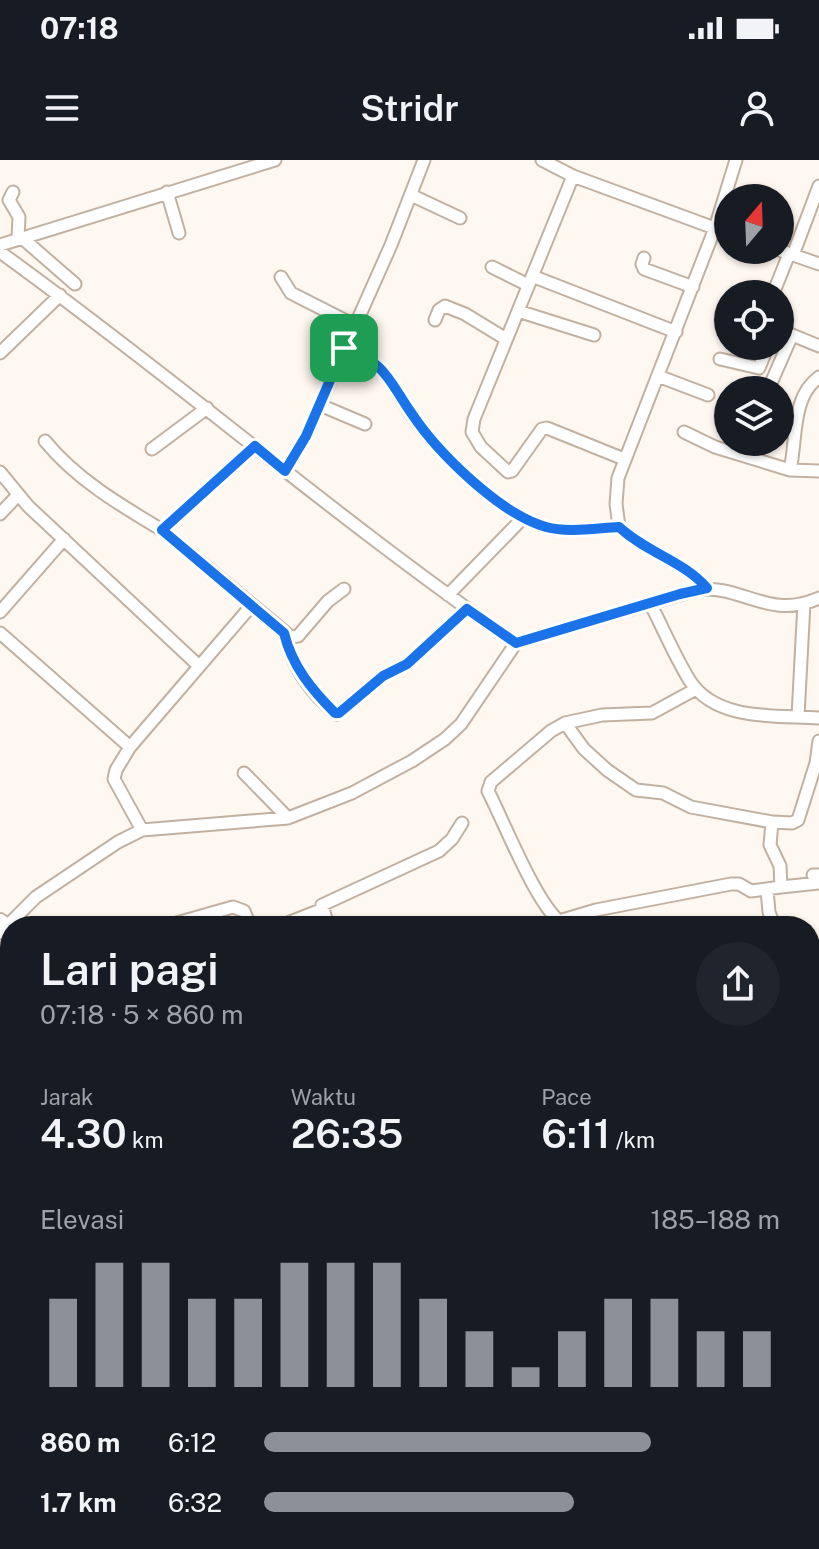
<!DOCTYPE html>
<html lang="id">
<head>
<meta charset="utf-8">
<style>
	:root { --surface:#171b24; --page:#20242c; --text:#f1f3f6; --muted:#9ea1a6; --accent:#8c9099 }
	body { margin:0; font-family:"Public Sans",sans-serif; background:var(--page); color:var(--text); height:100vh; display:flex; flex-direction:column; font-size:30px; white-space:nowrap }
	* { box-sizing:border-box; margin:0 }
	p { font-size:26px; color:var(--muted) }
	.icon { flex:none; width:44px; height:44px; fill:none; stroke:currentColor; stroke-width:2; stroke-linecap:round; stroke-linejoin:round }
	.map { position:relative; flex:1; overflow:hidden }
	.drawer { position:absolute; left:0px; top:756px; width:820px; height:634px; display:flex; flex-direction:column; background:var(--surface); border-radius:32px 32px 0 0; box-shadow:0 2px 6px #0004 }
	.drawer>* { flex:none }
	.needle { width:52px; rotate:19deg }
	.controls { position:absolute; left:714px; top:24px; display:grid; gap:16px }
	.controls a { display:grid; place-items:center; width:80px; height:80px; border-radius:50%; background:var(--surface); box-shadow:0 2px 6px #0004; font-size:40px }
	.pin { position:absolute; display:grid; place-items:center; width:68px; height:68px; color:#fff; margin:-34px; border-radius:16px; box-shadow:0 4px 12px #0006 }
	.round { display:grid; place-items:center; flex:none; width:84px; height:84px; border-radius:42px; background:var(--page) }
	.headline { display:flex; align-items:center; justify-content:space-between; height:136px; padding:0 40px }
	h1 { font-size:44px; font-weight:600; line-height:60px }
	.stats { display:grid; grid-template-columns:repeat(3,1fr); gap:12px; height:136px; padding:8px 40px }
	.stats div { display:grid; align-content:center }
	.stats b { font-size:40px; font-weight:600 }
	.stats small { font-size:22px; font-weight:400 }
	.stats p { font-size:22px }
	.chart { height:224px; padding:16px 40px }
	.chart p { display:flex; justify-content:space-between }
	.chart svg { width:100%; height:144px; margin-top:8px; stroke:var(--accent); stroke-width:6 }
	ul { padding:0 40px; list-style:none; font-size:26px }
	li { display:grid; grid-template-columns:128px 96px 1fr; align-items:center; height:60px }
	li i { height:20px; border-radius:10px; background:var(--accent) }
	.status { display:flex; justify-content:space-between; align-items:center; height:56px; padding:0 40px; background:var(--surface); direction:ltr }
	.status svg { height:22px; fill:currentColor }
	header { display:flex; justify-content:space-between; align-items:center; height:104px; padding:0 40px; background:var(--surface); font-size:36px; font-weight:600 }
	.map>svg:first-child { display:block }
</style>
</head>
<body>
<div class="status"><b>07:18</b><svg viewBox="0 0 49 12"><path d="M0 12V9h3v3zM5 12V6h3v6zM10 12V3h3v9zM15 12V0h3v12zM26 1h20v11H26zM47 4h2v5h-2z"/></svg></div>
<header><svg class="icon" aria-label="menu" viewBox="0 0 24 24"><path d="M4 6h16M4 12h16M4 18h16"/></svg>Stridr<svg class="icon" aria-label="person" viewBox="0 0 24 24"><circle cx="12" cy="8" r="4"/><path d="M4 21q1-7 8-7t8 7"/></svg></header>
<div class="map">
<svg width="819" height="1389" viewBox="0 0 819 1389">
	<rect width="100%" height="100%" fill="#fff8f1"/>
	<g fill="none" stroke-linecap="round" stroke-linejoin="round">
		<defs>
			<path id="service" d="M 0,996 L 10,1071"/>
			<path id="minor" d="M 542,0 L 573,16 L 728,73
				M 573,16 L 474,259 L 472,272 L 481,287 L 508,312 L 512,311 L 542,269 L 547,268 L 624,299
				M 13,32 L 9,40 L 19,57 L 18,77
				M 167,32 L 179,73
				M 411,35 L 460,58
				M 21,77 L 75,124
				M 0,85 L 275,0
				M 779,90 L 819,104
				M 0,92 C 175,218 338,360 516,483 L 696,430 C 741,423 768,461 819,438
				M 793,95 L 819,26
				M 644,98 L 642,104 L 644,109 L 693,127
				M 492,107 L 528,125
				M 532,116 L 676,172
				M 281,117 L 291,133 L 354,165
				M 773,134 L 789,94
				M 518,151 L 594,175
				M 435,160 L 439,150 L 445,146 L 465,154 L 506,179
				M 780,170 L 819,186
				M 344,188 C 387,203 388,220 411,254 C 438,293 500,354 546,367 C 568,373 597,368 619,367
				M 0,193 L 60,135
				M 720,199 L 759,208 L 768,186
				M 658,216 L 708,235
				M 768,230 L 792,175
				M 320,245 L 365,264
				M 684,272 L 715,287 L 790,310 C 797,280 791,237 819,217
				M 45,281 C 76,319 120,345 162,370
				M 255,286 L 162,370 L 291,477 L 298,476 L 328,441 L 344,429
				M 152,289 L 207,248
				M 790,310 L 819,311
				M 285,311 L 306,276 L 391,85 L 424,0
				M 0,312 L 28,346 L 199,506
				M 0,354 L 18,335
				M 707,428 C 683,401 646,392 619,367 L 616,344 L 618,318 L 715,68 L 736,0
				M 448,435 L 523,358
				M 650,443 C 663,468 675,497 690,521 C 717,562 778,555 819,558
				M 0,452 L 64,379
				M 0,473 L 130,587
				M 284,473 C 291,504 311,535 337,554 L 383,516 L 407,504 L 467,449
				M 696,529 L 652,553 L 602,555 L 565,563 L 551,571 L 491,622 L 488,631 C 504,662 535,741 559,761 L 596,750 L 731,724 L 739,724 L 751,731 L 781,727
				M 798,556 L 804,443
				M 565,563 L 584,589 L 607,610 L 636,630 L 663,633 L 691,647 L 772,662
				M 819,581 L 816,603 L 798,660 L 792,663 L 772,662 L 770,685 L 780,706 L 781,727 L 819,723
				M 244,613 L 288,658
				M 142,670 L 114,619 L 116,610 L 130,587 L 252,445
				M 813,715 L 819,715
				M 767,730 L 769,752 L 774,766
				M 166,766 L 233,747 L 244,751 L 250,766
				M 280,766 L 323,749
				M 328,766 L 322,745 L 439,691 L 452,679 L 462,663
				M 0,773 L 36,737 L 118,682 L 142,670 L 288,658 L 352,633 L 412,601 L 445,579 L 461,564 L 516,483
				M 810,806 L 819,810
				M 810,873 L 819,876
				M 0,984 L 10,982
				M 810,984 L 819,978
				M 62,1389 L 63,1380
				M 324,1389 L 332,1380
				M 557,1389 L 563,1380"/>
			<path id="tertiary" d="M 0,761 L 10,768
				M 799,1380 L 811,1389"/>
		</defs>
		<use href="#service" stroke="#c2b1a0" stroke-width="9"/>
		<use href="#minor" stroke="#c2b1a0" stroke-width="15"/>
		<use href="#tertiary" stroke="#c2b1a0" stroke-width="18"/>
		<path stroke="#88817b" stroke-width="2" stroke-dasharray="2 6" stroke-linecap="butt" d="M 0,1303 L 10,1301"/>
		<use href="#service" stroke="#fff" stroke-width="5"/>
		<use href="#minor" stroke="#fff" stroke-width="11"/>
		<use href="#tertiary" stroke="#fff" stroke-width="14"/>
	</g>
	<g fill="none" stroke-linecap="round" stroke-linejoin="round">
		<defs>
			<path id="route" d="M 344,188 C 387,203 388,220 412,254 C 438,293 500,354 546,367 C 568,373 597,368 619,367 C 647,393 682,400 707,428 L 680,434 L 516,483 L 467,449 L 407,504 L 383,516 L 339,553 L 335,553 C 312,530 292,506 284,473 L 162,370 L 255,286 L 285,311 L 306,276 Z"/>
		</defs>
		<use href="#route" stroke="#fff" stroke-width="16"/>
		<use href="#route" stroke="#1a73e8" stroke-width="10"/>
	</g>
</svg>
<div class="controls">
<a><svg class="needle" viewBox="-14 -14 28 28"><path d="M0-13l5 13h-10z" fill="#e53935"/><path d="M0 13l5-13h-10z" fill="#9ea1a6"/></svg></a>
<a><svg class="icon" aria-label="locate" viewBox="0 0 24 24"><circle cx="12" cy="12" r="6"/><path d="M12 2v4M12 18v4M2 12h4M18 12h4"/></svg></a>
<a><svg class="icon" aria-label="layers" viewBox="0 0 24 24"><path d="M12 4l9 5-9 5-9-5zM3 14l9 5 9-5"/></svg></a>
</div>
<div class="pin" style="left:344px;top:188px;background:#1e9e55"><svg class="icon" aria-label="arrive" viewBox="0 0 24 24"><path d="M6 21V4h12l-3 4 3 4H6"/></svg></div>
<section class="drawer">
<div class="headline"><div><h1>Lari pagi</h1><p>07:18 · 5 × 860 m</p></div><a class="round"><svg class="icon" aria-label="share" viewBox="0 0 24 24"><path d="M12 15V3M7 8l5-5 5 5M5 13v7h14v-7"/></svg></a></div>
<div class="stats">
<div><p>Jarak</p><b>4.30<small> km</small></b></div>
<div><p>Waktu</p><b>26:35</b></div>
<div><p>Pace</p><b>6:11<small> /km</small></b></div>
</div>
<div class="chart"><p><span>Elevasi</span>185–188 m</p>
<svg viewBox="0 0 160 44" preserveAspectRatio="none"><path d="M5 44V17M15 44V6M25 44V6M35 44V17M45 44V17M55 44V6M65 44V6M75 44V6M85 44V17M95 44V27M105 44V38M115 44V27M125 44V17M135 44V17M145 44V27M155 44V27"/></svg>
</div>
<ul>
<li><b>860 m</b>6:12<i style="width:75%"></i></li>
<li><b>1.7 km</b>6:32<i style="width:60%"></i></li>
</ul>
</section>
</div>
</body>
</html>
